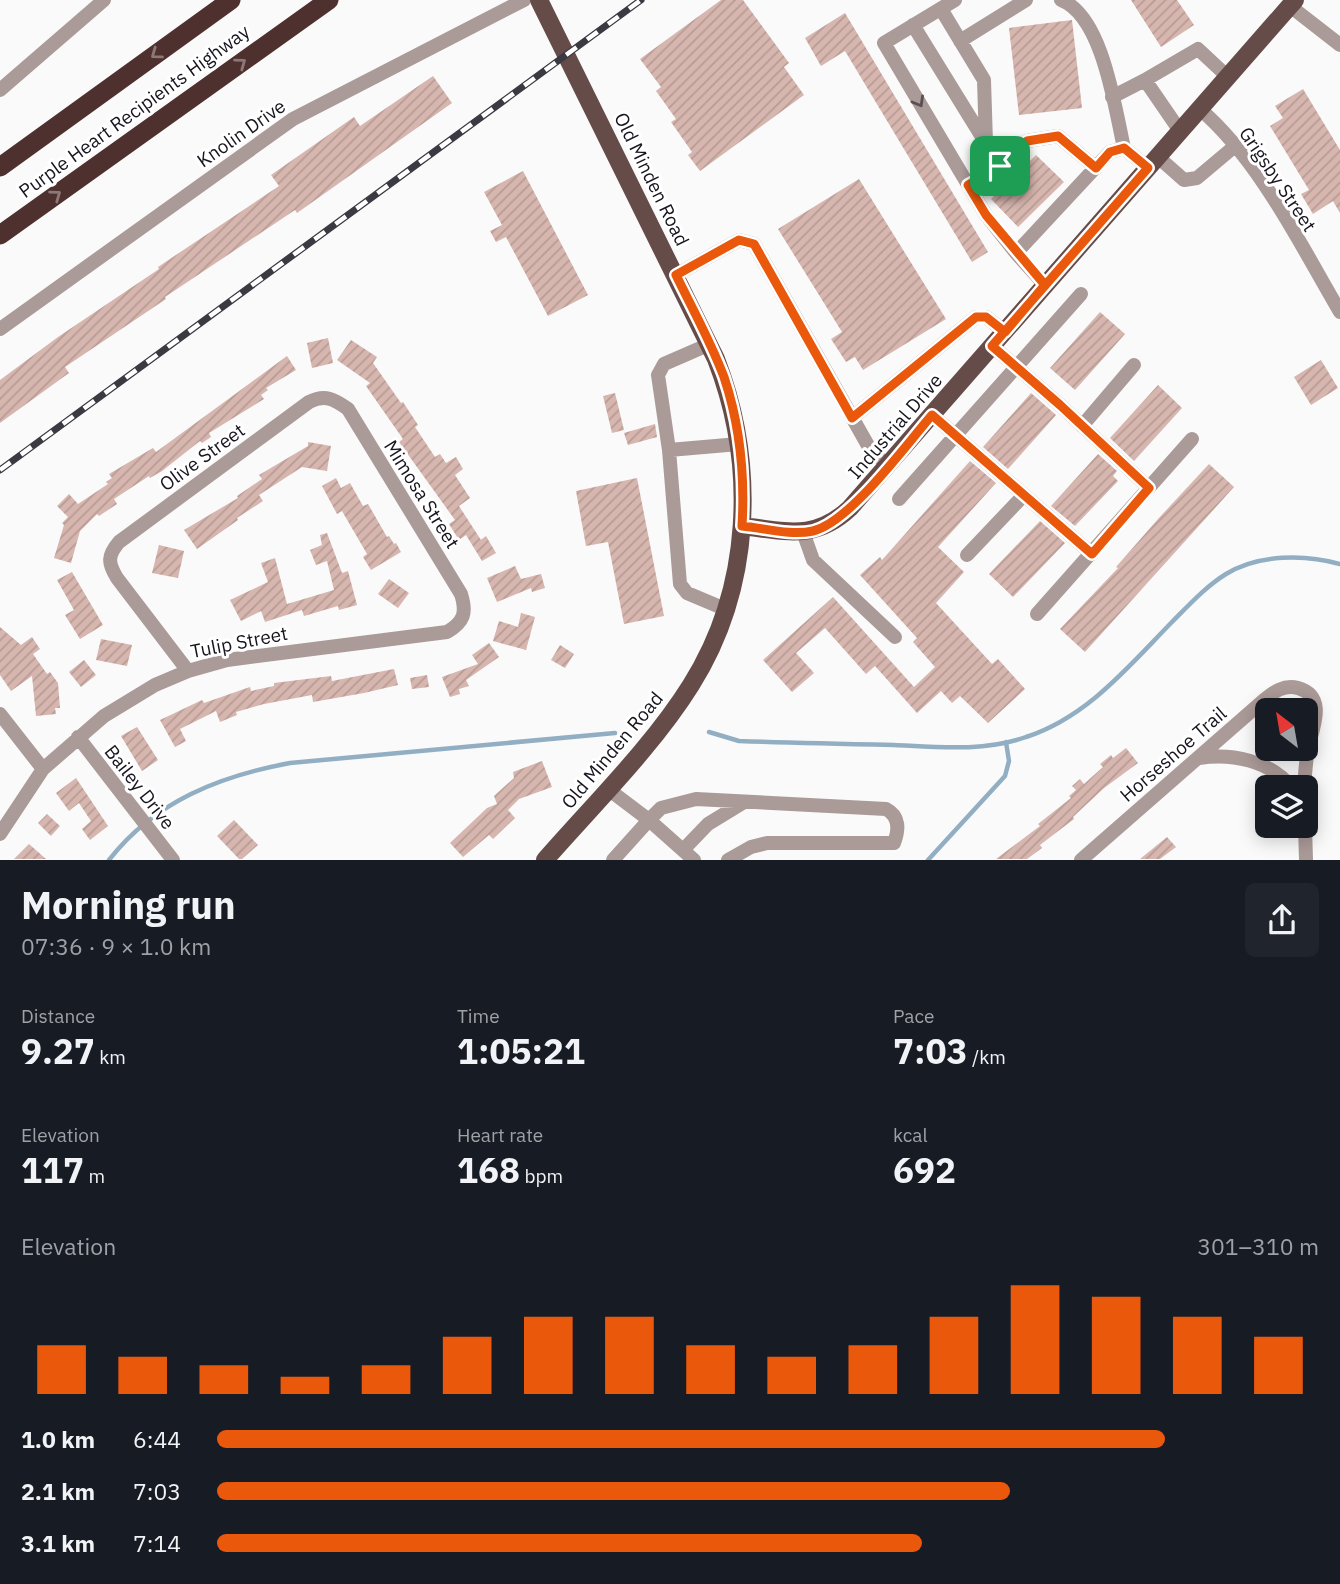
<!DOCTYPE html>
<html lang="en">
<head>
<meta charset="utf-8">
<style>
	:root { --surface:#171b24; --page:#20242c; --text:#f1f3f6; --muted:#9ea1a6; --accent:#ea580c }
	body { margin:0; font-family:"IBM Plex Sans",sans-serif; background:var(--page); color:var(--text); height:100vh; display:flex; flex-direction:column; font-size:26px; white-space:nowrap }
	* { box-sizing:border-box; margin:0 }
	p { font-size:23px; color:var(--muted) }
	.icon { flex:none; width:38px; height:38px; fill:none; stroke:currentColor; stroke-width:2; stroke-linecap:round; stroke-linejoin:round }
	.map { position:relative; height:860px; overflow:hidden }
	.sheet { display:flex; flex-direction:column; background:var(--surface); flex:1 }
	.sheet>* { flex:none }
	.needle { width:46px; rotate:329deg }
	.fabs { position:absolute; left:1255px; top:698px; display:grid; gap:14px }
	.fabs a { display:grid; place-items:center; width:63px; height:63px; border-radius:10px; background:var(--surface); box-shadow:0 4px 18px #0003; font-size:35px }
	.pin { position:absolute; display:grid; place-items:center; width:60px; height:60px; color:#fff; margin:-30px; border-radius:14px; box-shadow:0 4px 10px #0006 }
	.round { display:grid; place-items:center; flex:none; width:74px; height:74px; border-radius:10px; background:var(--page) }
	.overview { display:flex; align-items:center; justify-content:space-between; height:119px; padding:0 21px }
	h1 { font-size:38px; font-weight:800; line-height:52px }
	.figures { display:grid; grid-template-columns:repeat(3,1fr); gap:10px; height:119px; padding:7px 21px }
	.figures div { display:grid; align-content:center }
	.figures b { font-size:35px; font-weight:800 }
	.figures small { font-size:19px; font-weight:400 }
	.figures p { font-size:19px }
	.chart { height:196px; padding:14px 21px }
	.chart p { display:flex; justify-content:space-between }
	.chart svg { width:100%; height:126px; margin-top:7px; stroke:var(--accent); stroke-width:6 }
	ul { padding:0 21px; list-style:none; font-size:23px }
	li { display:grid; grid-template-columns:112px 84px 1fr; align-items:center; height:52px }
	li i { height:18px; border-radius:9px; background:var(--accent) }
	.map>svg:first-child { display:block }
</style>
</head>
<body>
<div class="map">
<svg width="1340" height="860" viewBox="0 0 1340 860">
	<defs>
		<pattern id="building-hatch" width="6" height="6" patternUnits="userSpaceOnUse" patternTransform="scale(1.75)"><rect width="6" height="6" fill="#d6b6ae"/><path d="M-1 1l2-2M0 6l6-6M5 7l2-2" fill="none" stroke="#b79c95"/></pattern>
	</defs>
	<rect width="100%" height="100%" fill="#fafafa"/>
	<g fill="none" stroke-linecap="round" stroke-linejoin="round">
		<path stroke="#92aec3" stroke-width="4.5" d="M 709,732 L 739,741 C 791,743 842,744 894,745 C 937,747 984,752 1026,737 C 1087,717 1127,668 1171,623 C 1188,606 1205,587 1226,574 C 1258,554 1305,554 1340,564
			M 109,860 C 155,801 220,776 290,763 L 615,733
			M 928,860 L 1005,776 L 1009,761 L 1006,742"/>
	</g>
	<path fill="url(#building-hatch)" d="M 721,0 L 743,0 L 789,63 L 784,67 L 804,95 L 700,171 L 688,155 L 692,152 L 671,122 L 676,119 L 656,91 L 661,87 L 640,59 Z
		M 1131,0 L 1177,0 L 1194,25 L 1161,47 Z
		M 845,13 L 988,252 L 972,262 L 845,51 L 821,66 L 805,38 Z
		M 1072,20 L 1082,108 L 1019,115 L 1009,28 Z
		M 433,76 L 452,103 L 297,213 L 295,210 L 165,297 L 166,299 L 65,367 L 69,373 L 0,423 L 0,380 L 58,337 L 159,269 L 158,267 L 279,186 L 271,175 L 354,117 L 360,126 Z
		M 1303,89 L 1340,150 L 1340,213 L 1333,201 L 1313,214 L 1301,194 L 1309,190 L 1270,126 L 1283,118 L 1275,106 Z
		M 1036,155 L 1064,182 L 1018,227 L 991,199 Z
		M 523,171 L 588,295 L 548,316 L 506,237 L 496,242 L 490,231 L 502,225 L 484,192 Z
		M 859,179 L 946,319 L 863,370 L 855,357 L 846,362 L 831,339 L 842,332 L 778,229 Z
		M 1100,312 L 1125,334 L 1075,390 L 1050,368 Z
		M 328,338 L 333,363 L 312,368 L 307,343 Z
		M 351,340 L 377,357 L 373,363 L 401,403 L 403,402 L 418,425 L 415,427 L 435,457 L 440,454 L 446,463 L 456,457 L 463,469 L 455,475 L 470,498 L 459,506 L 481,540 L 478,542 L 486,536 L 496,553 L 482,561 L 466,535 L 459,540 L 449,524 L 455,520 L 399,442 L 403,439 L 366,386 L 370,383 L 337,360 Z
		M 287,356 L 296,370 L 266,388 L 268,390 L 261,395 L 264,399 L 209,433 L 211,437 L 202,443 L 200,441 L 162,471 L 150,478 L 149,476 L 114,499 L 117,504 L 99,516 L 97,514 L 80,531 L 71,563 L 54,558 L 64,525 L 62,523 L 68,517 L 57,506 L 69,494 L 78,504 L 108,484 L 106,482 L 112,478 L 109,474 L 153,448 L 156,452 Z
		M 1321,360 L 1338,388 L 1311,405 L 1294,377 Z
		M 1158,385 L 1182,408 L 1134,461 L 1110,438 Z
		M 615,393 L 624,430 L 612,433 L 603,396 Z
		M 1031,393 L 1056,415 L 1008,469 L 983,447 Z
		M 655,424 L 657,437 L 628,445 L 624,433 Z
		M 308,442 L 331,446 L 327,471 L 302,467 L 259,495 L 263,501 L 237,518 L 238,520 L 197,549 L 184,530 L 238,498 L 237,496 L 262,479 L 259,475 L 308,446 Z
		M 1098,454 L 1117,471 L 1113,476 L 1118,481 L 1075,526 L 1051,506 Z
		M 970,461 L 996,483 L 938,547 L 964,572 L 936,603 L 992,664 L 998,659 L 1025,689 L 988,723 L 960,696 L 952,703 L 941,691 L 917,713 L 875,666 L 866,674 L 825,628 L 796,653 L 814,673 L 792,692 L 763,660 L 833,597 L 914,687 L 935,667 L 913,642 L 917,638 L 860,575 L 880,557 L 882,560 Z
		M 1209,464 L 1234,487 L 1085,652 L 1060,629 L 1118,568 L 1116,567 L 1158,519 Z
		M 336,478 L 341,488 L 350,483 L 363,506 L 368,504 L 387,537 L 389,536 L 394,544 L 396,543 L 401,552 L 371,570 L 363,557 L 367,554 L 342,511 L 337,514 L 322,486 Z
		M 637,478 L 664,616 L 624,624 L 608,542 L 586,546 L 576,491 Z
		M 1040,521 L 1065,543 L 1013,597 L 989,574 Z
		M 327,533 L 342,573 L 348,571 L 357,605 L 339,610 L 338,606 L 304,616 L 302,610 L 265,622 L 261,611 L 241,621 L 230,600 L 268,582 L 261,563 L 275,558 L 287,604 L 334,590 L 327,561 L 316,565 L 310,550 L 322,545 L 320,535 Z
		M 159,545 L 184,551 L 178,578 L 152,573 Z
		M 515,566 L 521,579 L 541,574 L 545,588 L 532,592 L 531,588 L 497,602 L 487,578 Z
		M 72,572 L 103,625 L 80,639 L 65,615 L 74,610 L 57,580 Z
		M 389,579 L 409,593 L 398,608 L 378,594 Z
		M 521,613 L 535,617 L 526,650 L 493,641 L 499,621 L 518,627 Z
		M 0,627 L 21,645 L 32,637 L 40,649 L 33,654 L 47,674 L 50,672 L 58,683 L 60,708 L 55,708 L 56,714 L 36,716 L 32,676 L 11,691 L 0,675 Z
		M 101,639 L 132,645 L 127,666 L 96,660 Z
		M 489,643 L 499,657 L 466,680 L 469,686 L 459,689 L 460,694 L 450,697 L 442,677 L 478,664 L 472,655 Z
		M 560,645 L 574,654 L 565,668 L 551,660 Z
		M 84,660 L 96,675 L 81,687 L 69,672 Z
		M 394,669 L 398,685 L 364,693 L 313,702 L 312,695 L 264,704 L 236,712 L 237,715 L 220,722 L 216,711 L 180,729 L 186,741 L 175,747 L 160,720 L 202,700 L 204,703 L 250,687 L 251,691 L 274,686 L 274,683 L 331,676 L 332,681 Z
		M 427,675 L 429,687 L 412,689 L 410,678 Z
		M 137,727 L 158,760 L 142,771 L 121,736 Z
		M 1126,748 L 1138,763 L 1104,788 L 1073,817 L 1074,819 L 1040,845 L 1042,848 L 1027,859 L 996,859 L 1040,826 L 1038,824 L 1071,798 L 1069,796 L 1076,790 L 1072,786 L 1080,779 L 1084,784 L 1103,767 L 1100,764 L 1111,755 L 1113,758 Z
		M 542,761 L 552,787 L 519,799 L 508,810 L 515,818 L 493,839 L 489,835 L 463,857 L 450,843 L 487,808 L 497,804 L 494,796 L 514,778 L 513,772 Z
		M 76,778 L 108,826 L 90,840 L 82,829 L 91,821 L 79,803 L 69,811 L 56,793 Z
		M 47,814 L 60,826 L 51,836 L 38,823 Z
		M 234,820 L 258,845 L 242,859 L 239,859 L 217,836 Z
		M 1167,837 L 1176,847 L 1160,859 L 1140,859 Z
		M 29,844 L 46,859 L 14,859 Z"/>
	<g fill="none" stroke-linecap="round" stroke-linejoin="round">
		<path stroke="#aa9a98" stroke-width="14" d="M 955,0 L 884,43 L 986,215 L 1016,253
			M 1061,0 C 1103,16 1115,109 1124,148
			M 1290,6 L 1340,45
			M 941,9 L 984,80 L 986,143
			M 913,25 L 1000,166
			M 960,41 L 1026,0
			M 1145,80 L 1198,49 L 1228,77
			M 0,90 L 104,0
			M 1112,97 L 1145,80 L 1180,131
			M 1200,109 C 1260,161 1300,244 1340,312
			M 1158,157 L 1184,180 L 1197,178 L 1235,146
			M 968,185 L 1000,166 L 1027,141 L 1058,136 L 1096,168
			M 676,275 L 739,240 L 754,244 L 870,449 L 888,466
			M 1045,285 L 1016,253 L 1110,152 L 1124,148 L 1148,168
			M 0,329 L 293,119 L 524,0
			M 710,344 L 664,364 L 658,375 L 669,450 L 739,444
			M 992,346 L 1060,405 L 1149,488
			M 932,415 L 1092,554
			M 852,418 L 976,317 L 986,317 L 1005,332
			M 1082,426 L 1134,365
			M 669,450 L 680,584 L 687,593 L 725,609
			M 899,499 L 1081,294
			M 803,532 L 813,560 L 895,637
			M 967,555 L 1024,495
			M 1037,614 L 1192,439
			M 0,714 L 43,769
			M 78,737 L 173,860
			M 1199,758 C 1231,753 1270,760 1292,788
			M 608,789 L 649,820 L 661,808 L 696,799 L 886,809 C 900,816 899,830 894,843 L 767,843 L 751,847 L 728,860
			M 1305,826 L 1306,860
			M 0,834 L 43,769 L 104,716 L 155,685 L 188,671 L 227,660 L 447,632 C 464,622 467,613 461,594 L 348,409 C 334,399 325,394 309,402 L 119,542 C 107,556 108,563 117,578 L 188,671
			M 683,850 L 708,824 L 744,802
			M 613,860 L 649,820 L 694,860
			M 1081,860 L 1264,700 C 1274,692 1284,684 1298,688 C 1326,696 1314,725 1309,744 C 1306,758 1305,773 1304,788"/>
		<path stroke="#664c49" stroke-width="18" d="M 539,0 L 716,359 C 757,465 752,588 691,685 C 653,746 593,805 545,860
			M 742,526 C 786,531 815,541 850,508 L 1295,0"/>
		<path stroke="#4e312e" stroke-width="19" d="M 0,167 L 231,0
			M 0,235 L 329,0"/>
		<defs>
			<path id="rail" d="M 0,470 L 641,0"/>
		</defs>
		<use href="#rail" stroke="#3b3941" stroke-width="7"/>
		<use href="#rail" stroke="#fff" stroke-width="4.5" stroke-dasharray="13" stroke-linecap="butt"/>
	</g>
	<defs><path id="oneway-chevron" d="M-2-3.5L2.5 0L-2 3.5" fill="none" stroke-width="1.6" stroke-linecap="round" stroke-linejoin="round" transform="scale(1.75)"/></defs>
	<g stroke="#8c7977">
		<use href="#oneway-chevron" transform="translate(156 54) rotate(144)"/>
		<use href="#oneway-chevron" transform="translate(241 63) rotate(-36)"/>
		<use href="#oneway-chevron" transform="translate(56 195) rotate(-36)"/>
	</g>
	<use stroke="#595055" href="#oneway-chevron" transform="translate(919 102) rotate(60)"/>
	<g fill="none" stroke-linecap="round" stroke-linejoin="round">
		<defs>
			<path id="route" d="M 1000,166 L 968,185 L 986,215 L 1045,285 L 1005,332 L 986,317 L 976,317 L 852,418 L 754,244 L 739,240 L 676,275 C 692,308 711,342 724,377 C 740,425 745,476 742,526 C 764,528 791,536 813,531 C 850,522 905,446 932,415 L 1092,554 L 1149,488 L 1060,405 L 992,346 L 1148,168 L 1124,148 L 1110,152 L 1096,168 L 1058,136 L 1027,141 L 1000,166"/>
		</defs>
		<use href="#route" stroke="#fff" stroke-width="14"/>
		<use href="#route" stroke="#ea580c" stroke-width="9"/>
	</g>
	<g text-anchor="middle" stroke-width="6" stroke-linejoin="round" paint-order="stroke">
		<g font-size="19" fill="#17141e" stroke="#fff">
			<text transform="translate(134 111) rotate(-36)" y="7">Purple Heart Recipients Highway</text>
			<text transform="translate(241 133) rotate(-35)" y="7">Knolin Drive</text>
			<text transform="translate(652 179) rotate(64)" y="7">Old Minden Road</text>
			<text transform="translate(1278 179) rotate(56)" y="7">Grigsby Street</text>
			<text transform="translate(895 426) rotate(-49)" y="7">Industrial Drive</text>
			<text transform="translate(202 457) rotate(-36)" y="7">Olive Street</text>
			<text transform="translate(422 494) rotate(58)" y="7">Mimosa Street</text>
			<text transform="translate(239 642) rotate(-11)" y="7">Tulip Street</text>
			<text transform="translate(612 750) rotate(-50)" y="7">Old Minden Road</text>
			<text transform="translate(1173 754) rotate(-41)" y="7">Horseshoe Trail</text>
			<text transform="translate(140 787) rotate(52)" y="7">Bailey Drive</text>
		</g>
	</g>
</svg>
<div class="fabs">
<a><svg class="needle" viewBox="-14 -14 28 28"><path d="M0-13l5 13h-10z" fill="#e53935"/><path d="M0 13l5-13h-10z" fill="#9ea1a6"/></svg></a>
<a><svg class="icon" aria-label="layers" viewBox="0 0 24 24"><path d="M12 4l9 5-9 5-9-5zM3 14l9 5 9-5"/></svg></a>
</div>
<div class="pin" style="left:1000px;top:166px;background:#1e9e55"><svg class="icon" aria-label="arrive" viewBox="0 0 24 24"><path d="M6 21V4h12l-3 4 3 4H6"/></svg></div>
</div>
<section class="sheet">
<div class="overview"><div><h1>Morning run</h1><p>07:36 · 9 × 1.0 km</p></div><a class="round"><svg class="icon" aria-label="share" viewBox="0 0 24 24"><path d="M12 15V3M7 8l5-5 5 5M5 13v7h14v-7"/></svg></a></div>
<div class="figures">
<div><p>Distance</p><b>9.27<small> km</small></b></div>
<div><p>Time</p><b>1:05:21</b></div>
<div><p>Pace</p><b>7:03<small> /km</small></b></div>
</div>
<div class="figures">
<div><p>Elevation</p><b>117<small> m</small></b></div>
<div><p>Heart rate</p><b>168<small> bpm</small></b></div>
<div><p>kcal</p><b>692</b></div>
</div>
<div class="chart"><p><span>Elevation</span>301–310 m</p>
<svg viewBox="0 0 160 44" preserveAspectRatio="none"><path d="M5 44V27M15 44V31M25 44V34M35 44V38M45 44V34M55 44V24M65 44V17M75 44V17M85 44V27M95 44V31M105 44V27M115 44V17M125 44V6M135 44V10M145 44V17M155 44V24"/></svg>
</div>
<ul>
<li><b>1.0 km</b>6:44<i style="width:86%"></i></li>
<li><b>2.1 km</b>7:03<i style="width:72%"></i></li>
<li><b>3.1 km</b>7:14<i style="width:64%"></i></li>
</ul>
</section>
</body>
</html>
